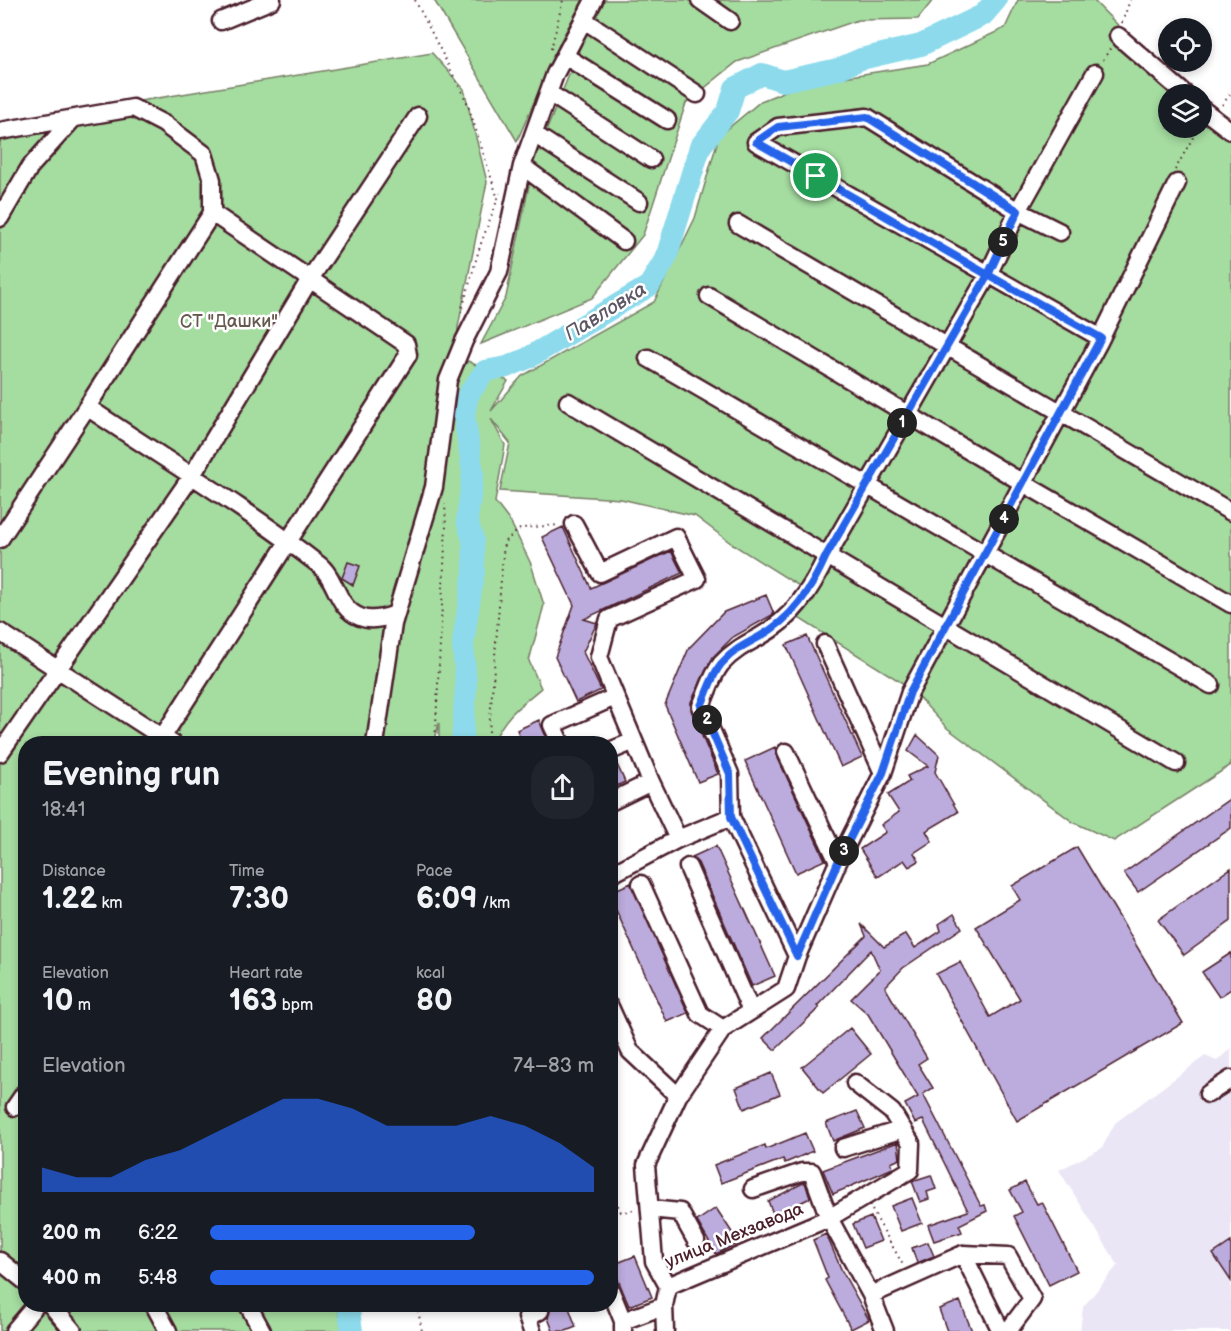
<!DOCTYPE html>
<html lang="en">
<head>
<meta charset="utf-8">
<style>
	:root { --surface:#171b24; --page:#20242c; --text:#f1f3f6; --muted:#9ea1a6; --accent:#2563eb }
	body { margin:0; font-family:"Balsamiq Sans",sans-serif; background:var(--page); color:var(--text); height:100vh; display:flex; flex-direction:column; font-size:22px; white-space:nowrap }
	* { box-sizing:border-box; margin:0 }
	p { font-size:20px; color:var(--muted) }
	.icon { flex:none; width:33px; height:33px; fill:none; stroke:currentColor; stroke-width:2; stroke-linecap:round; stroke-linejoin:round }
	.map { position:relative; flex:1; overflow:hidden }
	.details { position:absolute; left:18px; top:736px; width:600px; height:576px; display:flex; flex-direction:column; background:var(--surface); border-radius:24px; box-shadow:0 3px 9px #0003 }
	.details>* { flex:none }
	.buttons { position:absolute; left:1158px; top:18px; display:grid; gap:12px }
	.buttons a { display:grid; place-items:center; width:54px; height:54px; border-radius:50%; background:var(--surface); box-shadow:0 3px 9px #0003; font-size:30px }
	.pin { position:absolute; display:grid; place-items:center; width:51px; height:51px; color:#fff; margin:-26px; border:3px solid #fff; border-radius:50%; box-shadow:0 2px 6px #0007 }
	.km { position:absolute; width:30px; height:30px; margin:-15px; border-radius:50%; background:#222; color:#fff; font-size:16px; line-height:30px; text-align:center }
	.round { display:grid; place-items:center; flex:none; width:63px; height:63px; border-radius:24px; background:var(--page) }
	.head { display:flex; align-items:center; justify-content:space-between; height:102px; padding:0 24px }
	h1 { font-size:33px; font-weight:800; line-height:45px }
	.figures { display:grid; grid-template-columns:repeat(3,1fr); gap:9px; height:102px; padding:6px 24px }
	.figures div { display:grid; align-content:center }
	.figures b { font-size:30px; font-weight:800 }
	.figures small { font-size:16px; font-weight:400 }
	.figures p { font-size:16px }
	.chart { height:168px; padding:12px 24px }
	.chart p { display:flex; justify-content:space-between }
	.chart svg { width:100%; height:108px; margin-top:6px; fill:var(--accent); opacity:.7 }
	ul { padding:0 24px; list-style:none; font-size:20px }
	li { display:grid; grid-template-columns:96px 72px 1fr; align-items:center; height:45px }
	li i { height:15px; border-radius:8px; background:var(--accent) }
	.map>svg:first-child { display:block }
</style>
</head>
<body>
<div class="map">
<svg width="1231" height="1331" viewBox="0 0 1231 1331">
	<rect width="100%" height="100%" fill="#fff"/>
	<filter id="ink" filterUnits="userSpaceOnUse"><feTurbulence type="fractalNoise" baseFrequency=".0167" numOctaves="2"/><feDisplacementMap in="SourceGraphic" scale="12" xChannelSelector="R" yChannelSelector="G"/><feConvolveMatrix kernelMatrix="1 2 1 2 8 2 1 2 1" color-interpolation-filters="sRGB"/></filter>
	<g filter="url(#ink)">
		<path fill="#ebe6f5" d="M 1231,1048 L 1231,1331 L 1080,1331 L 1083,1307 L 1118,1265 L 1059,1170 L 1102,1148 L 1115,1123 L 1205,1056 L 1217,1061 Z"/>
		<path fill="#a5dca0" stroke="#787e66" stroke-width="1.5" d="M 434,0 L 583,0 L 561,40 L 517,141 Z
			M 604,0 L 933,0 L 918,19 L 858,20 L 737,62 L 686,103 L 643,235 L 592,298 L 481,344 L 506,297 L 534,161 L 588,28 Z
			M 1018,0 L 1093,0 L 1186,94 L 1168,94 L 1168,128 L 1202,128 L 1202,109 L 1231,133 L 1231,765 L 1114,841 L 1073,822 L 947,728 L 909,687 L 797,617 L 809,592 L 732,544 L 695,516 L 621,499 L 500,491 L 510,443 L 491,419 L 505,445 L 495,502 L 511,523 L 531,564 L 544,605 L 529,661 L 541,688 C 520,705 502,719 493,744 L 439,744 L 439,723 L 434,744 L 26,744 L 26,1305 L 337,1305 L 343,1331 L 0,1331 L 0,124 L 432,53 L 464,89 L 487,182 L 458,327 L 457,376 L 468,361 L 508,381 L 491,411 L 522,376 L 654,302 L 695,218 L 719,136 L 761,101 L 805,83 L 928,64 L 1005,28 Z"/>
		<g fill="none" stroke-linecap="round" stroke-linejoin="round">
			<path stroke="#8cdaeb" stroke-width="22" d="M 462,744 L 466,686 L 463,643 L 474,571 L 473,540 L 467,520 L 473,473 L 464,415 L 468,395 L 485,371 L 507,367 L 528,358 L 649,286 L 666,258 L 700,147 L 728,111 L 735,88 L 762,74 L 783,81 L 838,69 L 861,59 L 921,45 L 983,15 L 996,0
				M 348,1305 L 352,1331"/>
		</g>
		<path fill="#bcacdd" stroke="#4a1f2b" stroke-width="1.5" d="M 563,527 L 591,588 L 671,551 L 682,573 L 584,619 L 597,623 L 583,652 L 601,690 L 576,702 L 555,657 L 574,605 L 542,537 Z
			M 348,562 L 360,566 L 353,585 L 342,578 Z
			M 766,595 L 774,614 L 733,637 L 713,657 L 691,702 L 691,710 L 718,774 L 698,782 L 665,705 L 689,648 L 724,612 Z
			M 807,636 L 862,757 L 841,767 L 786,645 Z
			M 539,720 L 549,744 L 523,744 L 517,730 Z
			M 917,735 L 939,755 L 935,772 L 958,812 L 926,831 L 932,841 L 914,853 L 919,861 L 909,867 L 904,860 L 878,877 L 860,849 L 886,832 L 881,825 L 899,812 L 888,795 L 910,781 L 907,776 L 928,766 L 908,751 Z
			M 775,747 L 777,756 L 825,860 L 796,873 L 745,761 Z
			M 615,760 L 625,782 L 610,789 L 610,761 Z
			M 1231,798 L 1231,828 L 1138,892 L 1124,873 Z
			M 716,846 L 775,976 L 752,986 L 698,863 L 692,857 Z
			M 1077,847 L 1183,1023 L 1017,1121 L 936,974 L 960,962 L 990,1017 L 1020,999 L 976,927 L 1020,900 L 1012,886 Z
			M 1231,868 L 1231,921 L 1184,955 L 1158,920 Z
			M 631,883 L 688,1013 L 667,1022 L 610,897 L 610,892 Z
			M 954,914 L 962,928 L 903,968 L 885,987 L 927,1058 L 918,1064 L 933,1088 L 923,1094 L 981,1206 L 985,1205 L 987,1211 L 959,1225 L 962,1232 L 934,1241 L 928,1225 L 968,1211 L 923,1120 L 915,1123 L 905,1104 L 918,1097 L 868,1014 L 851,999 L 880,970 L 871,950 L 817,1006 L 819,1008 L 775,1050 L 763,1038 L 866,936 L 861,924 L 884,947 L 906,934 L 915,948 L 941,931 L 939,924 Z
			M 1231,953 L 1231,989 L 1219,997 L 1202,972 Z
			M 850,1028 L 871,1054 L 823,1093 L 802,1067 Z
			M 771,1073 L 780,1094 L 744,1109 L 736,1088 Z
			M 857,1111 L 865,1128 L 833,1141 L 826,1123 Z
			M 805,1133 L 813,1151 L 785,1163 L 783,1159 L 721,1183 L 714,1165 L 765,1145 L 766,1149 Z
			M 898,1142 L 900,1159 L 891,1163 L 893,1168 L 833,1194 L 823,1170 Z
			M 931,1175 L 936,1189 L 927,1192 L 929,1199 L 920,1202 L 912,1181 Z
			M 805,1182 L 810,1198 L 774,1216 L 768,1201 Z
			M 1025,1182 L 1037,1204 L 1042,1202 L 1077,1271 L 1049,1285 L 1014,1216 L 1022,1212 L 1010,1190 Z
			M 912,1198 L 922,1223 L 901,1231 L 891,1206 Z
			M 716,1208 L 739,1243 L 716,1254 L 697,1221 Z
			M 871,1217 L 881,1241 L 863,1248 L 853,1224 Z
			M 826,1234 L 842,1271 L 869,1320 L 851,1329 L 825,1280 L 828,1278 L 813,1240 Z
			M 928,1242 L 934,1256 L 917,1263 L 912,1248 Z
			M 1231,1242 L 1231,1281 L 1213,1254 Z
			M 635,1256 L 652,1297 L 629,1306 L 612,1265 Z
			M 960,1301 L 972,1331 L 947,1331 L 939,1309 Z
			M 548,1305 L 568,1305 L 576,1327 L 566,1331 L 553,1331 L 548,1318 L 550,1311 Z"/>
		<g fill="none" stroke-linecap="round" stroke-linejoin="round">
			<defs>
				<path id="minor" d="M 700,0 L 730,21
					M 584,20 L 697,94
					M 221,21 L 272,0
					M 1118,36 L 1185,94
					M 565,56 L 667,120
					M 549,93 L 651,159
					M 1202,109 L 1231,131
					M 0,131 L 133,108 L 164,124 L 204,154 L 212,180 L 212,213 L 87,407
					M 534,134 L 639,202
					M 522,166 L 624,241
					M 0,218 L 30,167 L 73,119
					M 738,224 L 1231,512
					M 1060,232 L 1018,211 L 867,117 L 778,127 L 756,142 L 1101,338
					M 709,296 L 1023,483 L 1231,604
					M 648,358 L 1211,685
					M 568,402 L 1176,763
					M 574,524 L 600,573 L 676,537 L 697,579 L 609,619 L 599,657 L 651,782 L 678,839
					M 0,539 L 87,407 C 164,459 245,507 318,564 C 337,578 336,608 360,617 C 371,622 385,618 396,614
					M 0,632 L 173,744
					M 825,644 L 883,773
					M 158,744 L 408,355 L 406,344 L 212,213
					M 375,744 L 393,624 L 434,487 L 448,380 L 464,341 L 499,272 L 522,166 L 555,74 L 594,0
					M 561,744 L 552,725 L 615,697
					M 610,751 L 634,741
					M 786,752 L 838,862
					M 0,753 L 191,477 L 310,279 L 418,116
					M 610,802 L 651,782
					M 731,818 L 730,774 L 701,706 C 707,693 712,675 721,664 C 733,651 744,645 759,637 C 793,618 811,590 827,556 L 988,275 L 1018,211 L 1095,73
					M 688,867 L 751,1011
					M 610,875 L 678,839 L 731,817 L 797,956 L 786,989 L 723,1029 L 678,1096 L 646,1165 L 654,1261 L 668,1286 L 829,1218 L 871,1295 L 963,1254 L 1008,1256 L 1032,1299 L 1008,1331
					M 641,884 L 700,1014 L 723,1029
					M 797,956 L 838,862 L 883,773 L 910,692 L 1099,342 L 1177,183
					M 610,1007 L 630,1051 L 678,1096
					M 1208,1094 L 1231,1079
					M 15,1107 L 26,1091
					M 843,1148 L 903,1129
					M 753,1189 L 802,1172 L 812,1172 L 829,1218 L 910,1170 L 911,1143 L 892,1112 L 855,1083
					M 650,1209 L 680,1212 L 696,1241
					M 963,1254 L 1001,1331
					M 0,1261 L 26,1282
					M 610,1289 L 623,1321
					M 871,1295 L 885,1331
					M 51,1305 L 73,1331
					M 154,1305 L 168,1331
					M 248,1305 L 262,1331
					M 664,1306 L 665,1331
					M 14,1331 L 36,1305
					M 532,1331 L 527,1317 L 540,1311
					M 623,1331 L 623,1321 L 664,1306 L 668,1286"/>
			</defs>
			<use href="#minor" stroke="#4a1f2b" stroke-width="21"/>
			<path stroke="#4a1f2b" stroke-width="2" stroke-dasharray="1.5 4.5" stroke-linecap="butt" d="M 415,0 L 467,102 L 498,199
				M 1122,23 L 1130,0
				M 551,49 L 563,0
				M 1103,60 L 1111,47
				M 1222,105 L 1231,93
				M 1175,170 L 1198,128
				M 461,313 L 480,246 L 500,193
				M 435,744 L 446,526 L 445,504
				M 488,744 L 504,542 L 521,528 L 560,525
				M 610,1108 L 617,1121 L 610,1155
				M 610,1189 L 621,1212 L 635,1210
				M 872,1210 L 903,1265
				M 417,1305 L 422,1331"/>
			<use href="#minor" stroke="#fff" stroke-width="16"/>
		</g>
	</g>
	<g fill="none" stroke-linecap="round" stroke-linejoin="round" filter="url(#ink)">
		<defs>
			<path id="route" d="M 816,176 L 988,275 L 826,556 C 811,590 793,618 759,637 C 744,645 732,651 721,664 C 712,675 707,693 701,706 L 730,774 L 731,817 L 797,956 L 838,862 L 883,773 L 910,692 L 1101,338 L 988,275 L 1018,211 L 867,117 L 778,127 L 756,142 L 816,176"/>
		</defs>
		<use href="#route" stroke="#fff" stroke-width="12"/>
		<use href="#route" stroke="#2563eb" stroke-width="8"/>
	</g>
	<g text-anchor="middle" stroke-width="5" stroke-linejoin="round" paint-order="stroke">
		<g font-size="18" fill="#65584e" stroke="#fff">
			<text x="229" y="327">СТ "Дашки"</text>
		</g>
		<g font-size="18" fill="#4a1f2b" stroke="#fff">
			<text transform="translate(734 1235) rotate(-22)" y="6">улица Мехзавода</text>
		</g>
		<g font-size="20" font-style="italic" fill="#5e5765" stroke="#fff">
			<text transform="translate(605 311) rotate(-32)" y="7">Павловка</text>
		</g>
	</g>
</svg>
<div class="buttons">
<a><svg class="icon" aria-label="locate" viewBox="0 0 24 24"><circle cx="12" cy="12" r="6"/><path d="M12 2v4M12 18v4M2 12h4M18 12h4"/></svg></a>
<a><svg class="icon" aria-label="layers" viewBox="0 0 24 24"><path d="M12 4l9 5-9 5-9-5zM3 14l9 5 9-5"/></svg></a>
</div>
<div class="pin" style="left:816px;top:176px;background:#1e9e55"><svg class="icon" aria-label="arrive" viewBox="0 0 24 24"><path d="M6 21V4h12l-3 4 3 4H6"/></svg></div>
<b class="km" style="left:902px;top:423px">1</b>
<b class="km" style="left:707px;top:720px">2</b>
<b class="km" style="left:844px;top:851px">3</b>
<b class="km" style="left:1004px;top:519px">4</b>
<b class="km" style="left:1003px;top:242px">5</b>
<section class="details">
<div class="head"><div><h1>Evening run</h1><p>18:41</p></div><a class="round"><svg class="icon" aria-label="share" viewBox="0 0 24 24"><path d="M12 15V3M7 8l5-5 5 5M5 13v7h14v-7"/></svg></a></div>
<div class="figures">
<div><p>Distance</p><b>1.22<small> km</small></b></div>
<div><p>Time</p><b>7:30</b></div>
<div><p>Pace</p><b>6:09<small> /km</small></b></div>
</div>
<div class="figures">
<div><p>Elevation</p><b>10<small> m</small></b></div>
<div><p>Heart rate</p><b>163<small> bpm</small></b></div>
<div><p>kcal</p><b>80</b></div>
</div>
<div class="chart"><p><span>Elevation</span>74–83 m</p>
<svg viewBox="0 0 160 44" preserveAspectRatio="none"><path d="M0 44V34L10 38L20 38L30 31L40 27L50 20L60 13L70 6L80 6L90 10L100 17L110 17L120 17L130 13L140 17L150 24L160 34V44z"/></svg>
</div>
<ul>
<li><b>200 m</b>6:22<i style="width:69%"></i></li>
<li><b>400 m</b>5:48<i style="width:100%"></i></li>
</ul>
</section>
</div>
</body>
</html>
